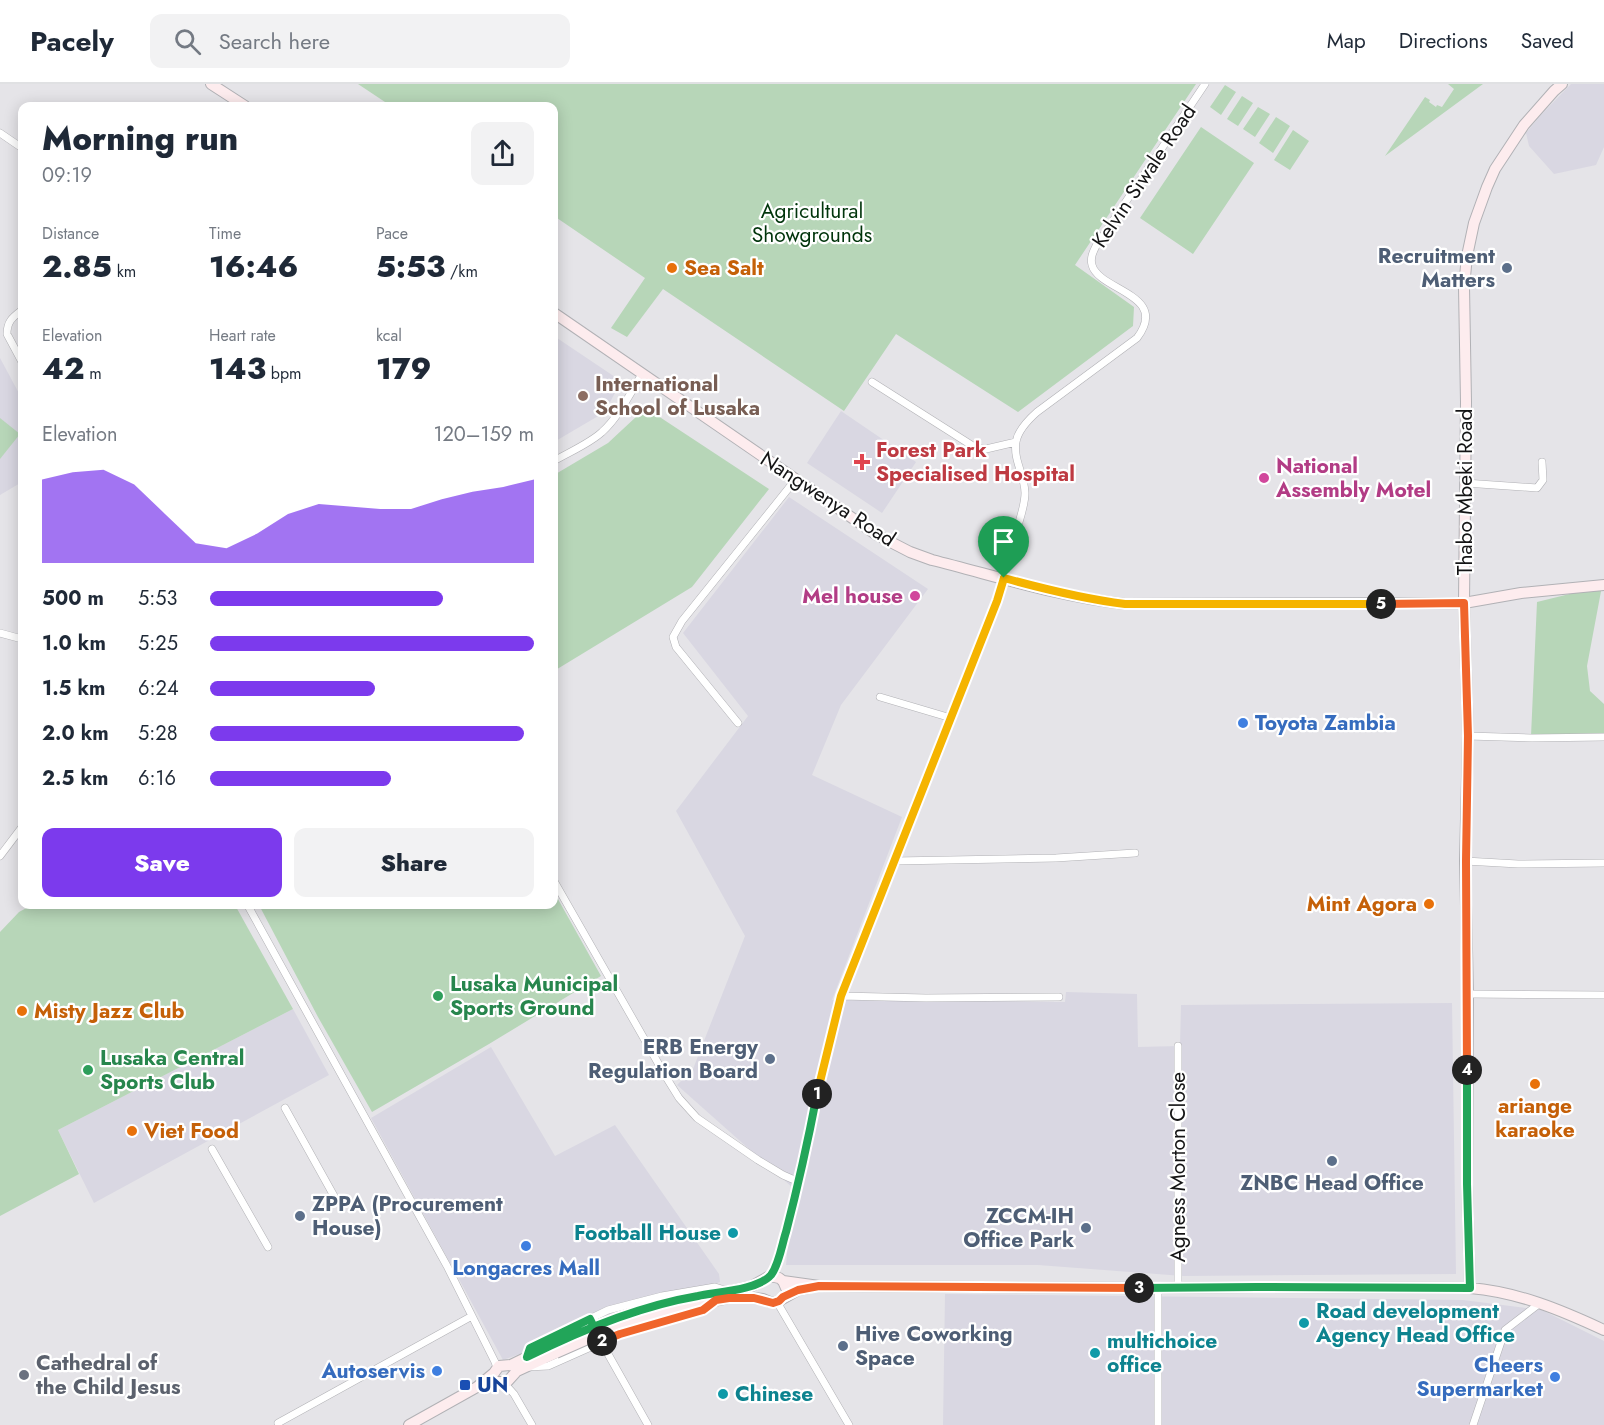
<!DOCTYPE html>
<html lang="en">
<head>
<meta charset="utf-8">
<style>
	:root { --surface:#fff; --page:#f2f2f3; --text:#1f2937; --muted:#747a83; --line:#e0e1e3; --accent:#7c3aed }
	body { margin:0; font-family:Jost,sans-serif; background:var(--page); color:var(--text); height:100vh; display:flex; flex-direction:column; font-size:22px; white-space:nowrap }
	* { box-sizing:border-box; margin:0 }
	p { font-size:20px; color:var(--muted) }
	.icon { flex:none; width:33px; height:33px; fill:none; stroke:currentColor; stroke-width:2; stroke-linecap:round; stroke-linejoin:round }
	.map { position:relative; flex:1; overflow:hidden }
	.panel { position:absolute; left:18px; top:18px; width:540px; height:807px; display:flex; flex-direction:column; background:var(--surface); border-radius:12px; box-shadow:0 3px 15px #0003 }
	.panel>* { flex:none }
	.pin { position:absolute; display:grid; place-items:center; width:51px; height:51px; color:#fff; margin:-62px -26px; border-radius:50% 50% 50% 0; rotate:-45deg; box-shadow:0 0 6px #0007 }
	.pin .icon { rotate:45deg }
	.km { position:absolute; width:30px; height:30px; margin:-15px; border-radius:50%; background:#222; color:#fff; font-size:16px; line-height:30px; text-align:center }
	.round { display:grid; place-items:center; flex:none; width:63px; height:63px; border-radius:12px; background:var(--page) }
	.summary { display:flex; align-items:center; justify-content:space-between; height:102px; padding:0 24px }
	h1 { font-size:33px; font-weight:800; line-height:45px }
	.metrics { display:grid; grid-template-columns:repeat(3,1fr); gap:9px; height:102px; padding:6px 24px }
	.metrics div { display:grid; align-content:center }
	.metrics b { font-size:30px; font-weight:800 }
	.metrics small { font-size:16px; font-weight:400 }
	.metrics p { font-size:16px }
	.chart { height:168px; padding:12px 24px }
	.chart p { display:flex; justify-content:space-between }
	.chart svg { width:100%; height:108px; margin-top:6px; fill:var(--accent); opacity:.7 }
	.action { display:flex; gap:12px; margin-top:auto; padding:12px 24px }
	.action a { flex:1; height:69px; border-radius:12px; background:var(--accent); color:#fff; font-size:24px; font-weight:800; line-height:69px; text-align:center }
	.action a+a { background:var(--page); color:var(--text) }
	ul { padding:0 24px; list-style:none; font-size:20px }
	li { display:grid; grid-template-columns:96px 72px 1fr; align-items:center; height:45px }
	li i { height:15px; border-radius:8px; background:var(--accent) }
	header { display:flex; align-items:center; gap:36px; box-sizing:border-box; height:84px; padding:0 30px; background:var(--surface); border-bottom:2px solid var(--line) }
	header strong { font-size:28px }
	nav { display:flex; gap:33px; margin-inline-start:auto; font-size:21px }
	.search { width:420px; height:54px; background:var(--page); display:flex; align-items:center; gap:15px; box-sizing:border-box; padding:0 21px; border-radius:12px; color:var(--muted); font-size:22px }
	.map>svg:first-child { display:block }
</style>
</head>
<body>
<header>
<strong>Pacely</strong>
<div class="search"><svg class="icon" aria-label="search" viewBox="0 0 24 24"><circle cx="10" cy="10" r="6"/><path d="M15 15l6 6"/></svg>Search here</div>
<nav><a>Map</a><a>Directions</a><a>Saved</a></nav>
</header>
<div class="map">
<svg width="1604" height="1341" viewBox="0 0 1604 1341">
	<rect width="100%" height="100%" fill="#e5e4e8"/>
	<path fill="#d9d7e2" d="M 1571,0 L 1604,0 L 1604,63 L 1596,81 L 1554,90 L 1529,62 L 1526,49 L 1540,32 Z
		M 554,252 L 621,297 L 605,328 L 554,358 Z
		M 0,274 L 22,315 L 22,398 L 0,411 Z
		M 841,327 L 916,378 L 882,429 L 807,379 Z
		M 789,413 L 928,505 L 841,621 L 812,691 L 902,733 L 832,916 L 1065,918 L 1066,908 L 1137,910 L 1138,963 L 1180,962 L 1181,921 L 1452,919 L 1456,1190 L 1183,1192 L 1038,1181 L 786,1181 L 793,1104 L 677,1001 L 693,985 L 745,852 L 676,727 L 748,632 L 683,549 Z
		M 293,925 L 329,991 L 94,1119 L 58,1046 Z
		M 491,963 L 555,1072 L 615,1041 L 719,1190 L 720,1198 L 656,1219 L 503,1276 L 371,1034 Z
		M 945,1210 L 1463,1216 L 1542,1226 L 1604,1257 L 1604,1341 L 943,1341 Z"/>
	<path fill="#b7d6b8" d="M 358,0 L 1196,0 L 1075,181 L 1134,223 L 1133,242 L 1018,328 L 896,250 L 844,327 L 663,205 L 627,253 L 611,244 L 645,194 L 554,132 L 554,22 L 391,22 Z
		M 1448,0 L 1483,0 L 1385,72 L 1425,13 L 1430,16 L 1429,18 L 1436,23 L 1437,21 L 1442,23 L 1454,5 Z
		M 1225,1 L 1236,8 L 1221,31 L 1210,23 Z
		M 1242,12 L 1253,19 L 1238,42 L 1227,35 Z
		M 1258,23 L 1270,30 L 1255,53 L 1243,45 Z
		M 1276,33 L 1290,42 L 1273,69 L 1259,59 Z
		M 1201,43 L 1254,79 L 1193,170 L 1140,134 Z
		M 1293,46 L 1309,57 L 1290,86 L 1274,76 Z
		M 649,326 L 769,405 L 692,503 L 554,587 L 554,391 L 608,359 L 637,332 Z
		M 0,334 L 20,350 L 0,375 Z
		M 1602,502 L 1587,582 L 1590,607 L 1604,620 L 1604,652 L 1531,652 L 1537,518 Z
		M 554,808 L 601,892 L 489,960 L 372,1028 L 318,933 L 259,821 L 554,820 Z
		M 32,821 L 235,821 L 293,925 L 58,1046 L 79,1090 L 0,1132 L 0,848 L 19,828 Z"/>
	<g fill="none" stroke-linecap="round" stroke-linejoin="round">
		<defs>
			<path id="minor" d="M 0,49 L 22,64
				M 22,226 C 13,233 7,237 7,250 L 22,278
				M 872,298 L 976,364 L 986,365 L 1016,358
				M 554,377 C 569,368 589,360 602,348 C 618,334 631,308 642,290
				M 1465,399 L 1537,404 L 1543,396 L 1542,378
				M 0,549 L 22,555
				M 880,613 L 951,634
				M 738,639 L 676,563 L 673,553 L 682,537 L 796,395
				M 1468,652 L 1532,654 L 1604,653
				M 0,772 L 22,743
				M 895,777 L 1056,774 L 1135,769
				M 1465,777 L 1518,780 L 1604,779
				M 554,797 L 666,993 L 679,1014 L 697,1034 L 758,1076 L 783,1091 L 799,1098
				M 247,820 L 447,1182 L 495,1278 L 497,1284
				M 1468,910 L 1604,911
				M 841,912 L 926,914 L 1059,913
				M 285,1024 L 334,1112
				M 212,1065 L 268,1163
				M 770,1192 L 778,1177 L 799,1098 L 820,993 L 841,912 L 997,517 C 1004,493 1010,469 1017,445 C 1020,434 1025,421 1025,409 C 1025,392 1013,376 1016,358 C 1018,346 1028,336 1037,328 L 1137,254 C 1170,210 1099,207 1092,181 C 1090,174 1093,168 1096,162 L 1205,0
				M 1158,1204 L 1158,1341
				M 1178,1204 L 1178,962
				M 777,1218 L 849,1341
				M 599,1254 L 648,1341
				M 527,1273 L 530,1264 L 608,1226 L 662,1212 L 715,1203 L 725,1206
				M 528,1283 L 548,1282 L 620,1250 L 703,1226 L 712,1220
				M 504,1299 L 514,1310 L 532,1341
				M 278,1339 L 472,1232
				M 1473,1341 L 1505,1246 L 1540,1219"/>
			<path id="secondary" d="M 211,0 L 245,22
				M 554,229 L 877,451 L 910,468 L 932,476 C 996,492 1060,513 1125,520 L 1464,519 L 1521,509 L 1604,501
				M 783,1197 L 819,1202 L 1158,1204 L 1256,1203 L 1470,1204 C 1518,1208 1561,1226 1604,1246
				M 1470,1204 L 1467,1100 L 1468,910 L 1465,777 L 1468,652 L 1464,519 L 1466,318 L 1464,203 L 1467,172 L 1474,139 L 1487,103 L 1495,85 L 1524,41 L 1554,7 L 1562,0
				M 630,1230 L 677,1216 L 730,1207 L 752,1202 L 770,1192 L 779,1194 L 783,1197 L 786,1204
				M 633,1238 L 681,1224 L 729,1214 L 754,1214 L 763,1215 L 770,1218 L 777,1218 L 798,1206 L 808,1204
				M 480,1302 L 499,1298 L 507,1298 L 517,1287 L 556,1269
				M 409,1341 L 477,1303 L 494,1289 L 499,1282 L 511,1281 L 552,1261"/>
		</defs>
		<use href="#minor" stroke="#b1b1b5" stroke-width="8"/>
		<use href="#secondary" stroke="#b1b1b5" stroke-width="12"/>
		<use href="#minor" stroke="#fff" stroke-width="7"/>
		<use href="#secondary" stroke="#fdecee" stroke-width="10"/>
		<defs>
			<path id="secondary-bridge" d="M 552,1261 L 611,1236 L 630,1230
				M 556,1269 L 615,1243 L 633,1238"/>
		</defs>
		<use href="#secondary-bridge" stroke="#b1b1b5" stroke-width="12" stroke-linecap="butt"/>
		<use href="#secondary-bridge" stroke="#fdecee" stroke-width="10"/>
	</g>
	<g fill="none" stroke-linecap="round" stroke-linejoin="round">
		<defs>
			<path id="split-1" d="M 817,1010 L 841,912 L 997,517 L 1004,494"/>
			<path id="split-2" d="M 602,1257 L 601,1258 L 590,1235 L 530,1264 L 527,1273 C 581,1246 639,1222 698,1212 C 717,1208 758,1206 771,1191 C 779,1181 782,1160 786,1148 C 798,1102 808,1057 817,1010"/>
			<path id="split-3" d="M 602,1257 L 620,1250 L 703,1226 L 716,1216 L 729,1214 L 754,1214 L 773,1219 L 779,1217 L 783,1213 L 798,1206 L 819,1202 L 1139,1204"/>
			<path id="split-4" d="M 1139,1204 L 1256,1203 L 1470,1204 L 1467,1100 L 1467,986"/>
			<path id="split-5" d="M 1381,520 L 1464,519 L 1468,652 L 1466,777 L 1467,986"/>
			<path id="split-6" d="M 1004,494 C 1044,505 1084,515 1125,520 L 1381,520"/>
		</defs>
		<use href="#split-1" stroke="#fff" stroke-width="12"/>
		<use href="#split-2" stroke="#fff" stroke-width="12"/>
		<use href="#split-3" stroke="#fff" stroke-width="12"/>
		<use href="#split-4" stroke="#fff" stroke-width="12"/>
		<use href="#split-5" stroke="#fff" stroke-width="12"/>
		<use href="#split-6" stroke="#fff" stroke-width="12"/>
		<use href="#split-1" stroke="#f5b400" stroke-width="8"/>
		<use href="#split-2" stroke="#22a559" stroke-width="8"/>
		<use href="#split-3" stroke="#f0652b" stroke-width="8"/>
		<use href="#split-4" stroke="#22a559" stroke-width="8"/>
		<use href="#split-5" stroke="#f0652b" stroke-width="8"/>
		<use href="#split-6" stroke="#f5b400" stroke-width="8"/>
	</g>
	<g fill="#e8710a" stroke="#fff" stroke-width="2">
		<circle cx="672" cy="184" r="6"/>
		<circle cx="1429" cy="820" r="6"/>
		<circle cx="22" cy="927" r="6"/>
		<circle cx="1535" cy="1000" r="6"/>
		<circle cx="132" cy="1047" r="6"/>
	</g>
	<g fill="#5c6f8a" stroke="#fff" stroke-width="2">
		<circle cx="1507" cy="184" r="6"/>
		<circle cx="770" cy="975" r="6"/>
		<circle cx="1332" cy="1077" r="6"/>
		<circle cx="300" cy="1132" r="6"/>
		<circle cx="1086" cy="1144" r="6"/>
		<circle cx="843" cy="1262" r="6"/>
	</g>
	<circle fill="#8d6e63" stroke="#fff" stroke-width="2" cx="583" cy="312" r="6"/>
	<path fill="#e0444e" stroke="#fff" stroke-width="2" d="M859 369h6v6h6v6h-6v6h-6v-6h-6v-6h6z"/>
	<g fill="#d1479c" stroke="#fff" stroke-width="2">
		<circle cx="1264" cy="394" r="6"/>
		<circle cx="915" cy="512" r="6"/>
	</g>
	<g fill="#3f7fe0" stroke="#fff" stroke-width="2">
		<circle cx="1243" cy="639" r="6"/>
		<circle cx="526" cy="1162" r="6"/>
		<circle cx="437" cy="1287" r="6"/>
		<circle cx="1555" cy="1293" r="6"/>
	</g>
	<g fill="#2e9e5b" stroke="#fff" stroke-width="2">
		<circle cx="438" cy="912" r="6"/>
		<circle cx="88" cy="986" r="6"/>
	</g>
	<g fill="#0f9aa8" stroke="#fff" stroke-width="2">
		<circle cx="733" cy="1149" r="6"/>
		<circle cx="1304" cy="1239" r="6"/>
		<circle cx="1095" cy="1269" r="6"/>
		<circle cx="723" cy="1310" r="6"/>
	</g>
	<circle fill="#6b7280" stroke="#fff" stroke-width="2" cx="24" cy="1291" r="6"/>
	<rect fill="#1a4fb4" stroke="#fff" stroke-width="2" x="459" y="1295" width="12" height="12" rx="3"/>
	<g text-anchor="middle" stroke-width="4.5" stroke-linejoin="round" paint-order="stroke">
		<g font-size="21" fill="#141415" stroke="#fff">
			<text transform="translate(1144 92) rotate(-56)" y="7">Kelvin Siwale Road</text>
			<text transform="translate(1465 408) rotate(-90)" y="7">Thabo Mbeki Road</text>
			<text transform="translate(828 415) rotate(33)" y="7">Nangwenya Road</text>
			<text transform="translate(1178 1083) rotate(-90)" y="7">Agness Morton Close</text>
		</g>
		<g font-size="21" fill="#00340b" stroke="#fff">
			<text x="812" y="134">Agricultural<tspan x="812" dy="24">Showgrounds</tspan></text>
		</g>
		<g font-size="21" font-weight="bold" fill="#4e5e75" stroke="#fff" text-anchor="end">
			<text x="1495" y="179">Recruitment<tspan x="1495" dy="24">Matters</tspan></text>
			<text x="758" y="970">ERB Energy<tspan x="758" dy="24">Regulation Board</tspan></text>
			<text x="1332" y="1106" text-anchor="middle">ZNBC Head Office</text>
			<text x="312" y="1127" text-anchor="start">ZPPA (Procurement<tspan x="312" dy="24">House)</tspan></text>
			<text x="1074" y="1139">ZCCM-IH<tspan x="1074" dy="24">Office Park</tspan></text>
			<text x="855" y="1257" text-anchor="start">Hive Coworking<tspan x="855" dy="24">Space</tspan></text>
		</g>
		<g font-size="21" font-weight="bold" fill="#c56008" stroke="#fff" text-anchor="start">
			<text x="684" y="191">Sea Salt</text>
			<text x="1417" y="827" text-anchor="end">Mint Agora</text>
			<text x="34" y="934">Misty Jazz Club</text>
			<text x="1535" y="1029" text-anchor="middle">ariange<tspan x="1535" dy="24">karaoke</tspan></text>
			<text x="144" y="1054">Viet Food</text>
		</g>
		<g font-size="21" font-weight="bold" fill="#785e54" stroke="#fff" text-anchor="start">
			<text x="595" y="307">International<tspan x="595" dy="24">School of Lusaka</tspan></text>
		</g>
		<g font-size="21" font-weight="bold" fill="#be3a42" stroke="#fff" text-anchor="start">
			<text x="876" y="373">Forest Park<tspan x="876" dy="24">Specialised Hospital</tspan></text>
		</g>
		<g font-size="21" font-weight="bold" fill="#b23c85" stroke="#fff" text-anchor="start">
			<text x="1276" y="389">National<tspan x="1276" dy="24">Assembly Motel</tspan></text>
			<text x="903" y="519" text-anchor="end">Mel house</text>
		</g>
		<g font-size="21" font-weight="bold" fill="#366cbe" stroke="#fff" text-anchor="end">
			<text x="1255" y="646" text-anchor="start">Toyota Zambia</text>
			<text x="526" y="1191" text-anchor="middle">Longacres Mall</text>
			<text x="1543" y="1288">Cheers<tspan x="1543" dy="24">Supermarket</tspan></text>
			<text x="425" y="1294">Autoservis</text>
		</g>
		<g font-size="21" font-weight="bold" fill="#27864d" stroke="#fff" text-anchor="start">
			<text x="450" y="907">Lusaka Municipal<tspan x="450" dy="24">Sports Ground</tspan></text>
			<text x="100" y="981">Lusaka Central<tspan x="100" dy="24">Sports Club</tspan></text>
		</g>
		<g font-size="21" font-weight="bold" fill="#0d838f" stroke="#fff" text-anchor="start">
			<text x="721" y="1156" text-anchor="end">Football House</text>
			<text x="1316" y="1234">Road development<tspan x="1316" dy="24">Agency Head Office</tspan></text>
			<text x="1107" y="1264">multichoice<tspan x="1107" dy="24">office</tspan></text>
			<text x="735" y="1317">Chinese</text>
		</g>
		<g font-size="21" font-weight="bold" fill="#5b616d" stroke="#fff" text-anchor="start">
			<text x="36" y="1286">Cathedral of<tspan x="36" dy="24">the Child Jesus</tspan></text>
		</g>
		<g font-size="21" font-weight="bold" fill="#164399" stroke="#fff" text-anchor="start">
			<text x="477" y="1308">UN</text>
		</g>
	</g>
</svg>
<div class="pin" style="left:1004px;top:494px;background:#1e9e55"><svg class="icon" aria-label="arrive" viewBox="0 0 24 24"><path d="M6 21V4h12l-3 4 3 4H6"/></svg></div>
<b class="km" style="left:817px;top:1010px">1</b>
<b class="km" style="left:602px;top:1257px">2</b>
<b class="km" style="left:1139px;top:1204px">3</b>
<b class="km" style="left:1467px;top:986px">4</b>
<b class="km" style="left:1381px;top:520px">5</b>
<section class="panel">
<div class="summary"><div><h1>Morning run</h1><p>09:19</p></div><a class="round"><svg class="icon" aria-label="share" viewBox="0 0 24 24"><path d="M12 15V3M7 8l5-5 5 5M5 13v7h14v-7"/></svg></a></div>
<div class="metrics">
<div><p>Distance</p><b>2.85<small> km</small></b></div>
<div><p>Time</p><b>16:46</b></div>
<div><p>Pace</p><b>5:53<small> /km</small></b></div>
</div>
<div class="metrics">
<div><p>Elevation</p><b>42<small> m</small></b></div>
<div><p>Heart rate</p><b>143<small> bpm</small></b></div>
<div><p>kcal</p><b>179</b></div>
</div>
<div class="chart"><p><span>Elevation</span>120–159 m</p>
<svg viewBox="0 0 160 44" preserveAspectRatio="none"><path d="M0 44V10L10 7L20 6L30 12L40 24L50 36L60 38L70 32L80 24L90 20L100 21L110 22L120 22L130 18L140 15L150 13L160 10V44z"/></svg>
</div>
<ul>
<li><b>500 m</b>5:53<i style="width:72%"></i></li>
<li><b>1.0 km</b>5:25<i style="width:100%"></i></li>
<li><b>1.5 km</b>6:24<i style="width:51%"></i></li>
<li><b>2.0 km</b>5:28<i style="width:97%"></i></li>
<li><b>2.5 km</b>6:16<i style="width:56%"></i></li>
</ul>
<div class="action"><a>Save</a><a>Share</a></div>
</section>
</div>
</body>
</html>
